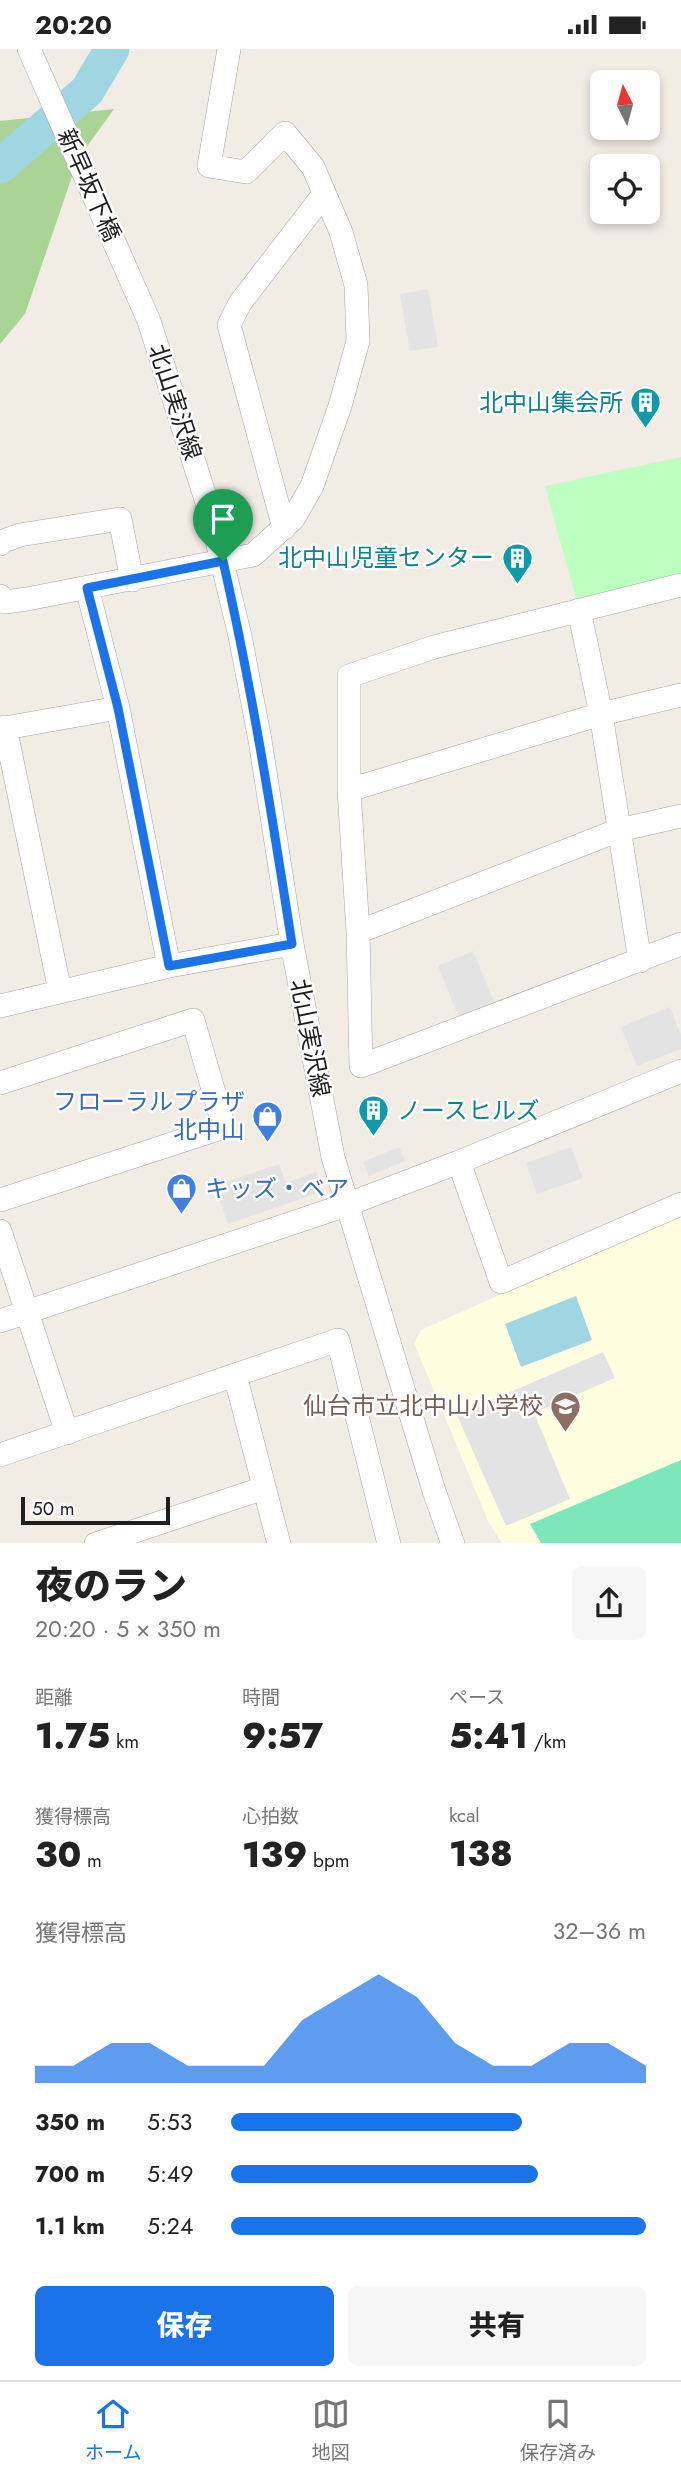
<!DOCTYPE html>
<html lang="ja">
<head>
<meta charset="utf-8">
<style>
	:root { --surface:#fff; --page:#f6f6f6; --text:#222; --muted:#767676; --line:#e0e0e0; --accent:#1a73e8 }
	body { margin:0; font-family:Jost,"Noto Sans JP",sans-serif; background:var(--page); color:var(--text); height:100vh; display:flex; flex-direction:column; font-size:26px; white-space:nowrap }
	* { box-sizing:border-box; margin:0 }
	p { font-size:23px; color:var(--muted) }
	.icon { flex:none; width:38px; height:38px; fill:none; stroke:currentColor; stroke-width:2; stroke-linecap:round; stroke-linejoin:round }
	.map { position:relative; height:1494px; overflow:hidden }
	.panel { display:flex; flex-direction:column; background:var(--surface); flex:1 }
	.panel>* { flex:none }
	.needle { width:46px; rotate:354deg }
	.fabs { position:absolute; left:590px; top:21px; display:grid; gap:14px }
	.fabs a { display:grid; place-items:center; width:70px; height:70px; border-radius:10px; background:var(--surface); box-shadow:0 4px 10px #0003; font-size:35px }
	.scale { position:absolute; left:21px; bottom:18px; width:149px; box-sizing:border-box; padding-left:7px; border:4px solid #1f1f1f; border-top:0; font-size:19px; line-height:24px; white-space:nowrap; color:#1f1f1f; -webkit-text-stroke:5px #fff; paint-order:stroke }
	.pin { position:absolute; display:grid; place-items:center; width:60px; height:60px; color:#fff; margin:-72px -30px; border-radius:50% 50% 50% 0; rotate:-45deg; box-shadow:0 0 7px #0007 }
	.pin .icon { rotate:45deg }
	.round { display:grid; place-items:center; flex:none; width:74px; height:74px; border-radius:10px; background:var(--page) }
	.summary { display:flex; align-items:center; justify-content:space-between; height:119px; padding:0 35px }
	h1 { font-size:38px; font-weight:800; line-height:52px }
	.stats { display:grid; grid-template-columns:repeat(3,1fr); gap:10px; height:119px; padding:7px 35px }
	.stats div { display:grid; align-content:center }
	.stats b { font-size:35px; font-weight:800 }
	.stats small { font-size:19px; font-weight:400 }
	.stats p { font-size:19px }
	.chart { height:196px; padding:14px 35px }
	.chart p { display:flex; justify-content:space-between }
	.chart svg { width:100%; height:126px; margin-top:7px; fill:var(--accent); opacity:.7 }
	.cta { display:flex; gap:14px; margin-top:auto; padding:14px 35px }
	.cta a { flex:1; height:80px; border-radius:10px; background:var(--accent); color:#fff; font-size:28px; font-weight:800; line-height:80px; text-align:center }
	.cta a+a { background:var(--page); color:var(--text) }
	ul { padding:0 35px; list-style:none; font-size:23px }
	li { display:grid; grid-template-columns:112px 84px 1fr; align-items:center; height:52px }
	li i { height:18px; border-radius:9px; background:var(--accent) }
	.status { display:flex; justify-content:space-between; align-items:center; height:49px; padding:0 35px; background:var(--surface); direction:ltr }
	.status svg { height:19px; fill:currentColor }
	.tab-bar { display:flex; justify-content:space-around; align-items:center; height:98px; border-top:2px solid var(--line); background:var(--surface); font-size:19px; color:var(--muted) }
	.tab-bar a { display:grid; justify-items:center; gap:4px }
	.tab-bar .on { color:var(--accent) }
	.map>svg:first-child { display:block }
</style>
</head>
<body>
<div class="status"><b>20:20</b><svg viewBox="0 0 49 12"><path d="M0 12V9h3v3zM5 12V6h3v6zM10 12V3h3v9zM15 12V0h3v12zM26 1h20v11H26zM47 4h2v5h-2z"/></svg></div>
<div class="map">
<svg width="681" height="1495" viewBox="0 0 681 1495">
	<rect width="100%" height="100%" fill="#f1ece4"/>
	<path fill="#fffedf" d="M 681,1165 L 681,1494 L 502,1494 L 489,1474 L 414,1294 L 421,1281 Z"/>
	<path fill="#a9d495" d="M 114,60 L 78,110 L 25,265 L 0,295 L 0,72 Z"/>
	<path fill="#bdfec1" d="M 681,408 L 681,531 L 577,553 L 545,437 Z"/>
	<path fill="#7be7ba" d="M 681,1411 L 681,1494 L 541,1494 L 530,1475 Z"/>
	<path fill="#e3e3e3" d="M 428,240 L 438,298 L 410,302 L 400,245 Z
		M 473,902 L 495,955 L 459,969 L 438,917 Z
		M 670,958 L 681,986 L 681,1000 L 637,1017 L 621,978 Z
		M 399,1098 L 405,1112 L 369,1127 L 363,1113 Z
		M 571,1098 L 583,1129 L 537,1145 L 526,1114 Z
		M 279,1115 L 286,1134 L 316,1123 L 321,1138 L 315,1145 L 228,1175 L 215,1137 Z
		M 603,1303 L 615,1329 L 534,1364 L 570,1450 L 506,1477 L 457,1366 Z"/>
	<path fill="#a0d5e2" d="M 576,1247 L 592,1291 L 521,1318 L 505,1275 Z"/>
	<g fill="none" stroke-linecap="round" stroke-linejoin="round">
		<path stroke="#a0d5e2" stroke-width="35" d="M 0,117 L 87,42 L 112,0"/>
		<defs>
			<path id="minor" d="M 29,0 L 149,272 L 210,463 L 240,587 L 260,691 L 292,895 L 333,1108 L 434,1442 L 453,1495
				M 284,479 L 229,276 L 240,254 L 324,145
				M 0,495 L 1,493 L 20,486 L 120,470 L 132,531
				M 681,536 L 434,598 L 349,627 L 349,741 L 358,883 L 361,1017 L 681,895
				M 87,539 L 118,659 L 169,917
				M 0,547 L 5,553 L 27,550 L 253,506 L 293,470 L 312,437 L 340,357 L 358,292 L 356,236 L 341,183 L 313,118 L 285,84 L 246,123 L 209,117 L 229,0
				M 579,561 L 601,665 L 640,912
				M 5,678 L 60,942
				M 0,680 L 118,659
				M 349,741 L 601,665 L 681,646
				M 358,883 L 619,781 L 681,767
				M 0,957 L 169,917 L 292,895
				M 0,1034 L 193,971 L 224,1078 L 0,1151
				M 459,1113 L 501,1233 L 681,1155
				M 0,1182 L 67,1384
				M 0,1272 L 346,1156 L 459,1113 L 681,1022
				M 235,1326 L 279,1495
				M 0,1406 L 338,1291 L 389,1495
				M 96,1495 L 264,1439"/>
		</defs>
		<use href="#minor" stroke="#a6a6a6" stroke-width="24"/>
		<use href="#minor" stroke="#fff" stroke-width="23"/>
	</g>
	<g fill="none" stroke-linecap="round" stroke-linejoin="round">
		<defs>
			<path id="route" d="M 223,512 C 252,639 272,767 292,895 L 169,917 L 118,659 L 87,539 Z"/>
		</defs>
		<use href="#route" stroke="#fff" stroke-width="14"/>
		<use href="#route" stroke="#1a73e8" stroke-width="9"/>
	</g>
	<defs>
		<symbol id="building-pin" viewBox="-11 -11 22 30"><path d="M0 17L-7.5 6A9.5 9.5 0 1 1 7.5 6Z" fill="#0f9aa8" stroke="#fff"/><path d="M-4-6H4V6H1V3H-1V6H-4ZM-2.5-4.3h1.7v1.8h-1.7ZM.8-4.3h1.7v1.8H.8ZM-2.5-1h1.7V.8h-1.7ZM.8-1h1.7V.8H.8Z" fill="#fff"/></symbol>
		<symbol id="shop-pin" viewBox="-11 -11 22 30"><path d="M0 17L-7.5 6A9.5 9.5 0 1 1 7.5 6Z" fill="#3f7fe0" stroke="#fff"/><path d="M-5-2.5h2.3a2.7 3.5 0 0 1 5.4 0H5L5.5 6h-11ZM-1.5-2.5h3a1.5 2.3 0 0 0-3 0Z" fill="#fff"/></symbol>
		<symbol id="school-pin" viewBox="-11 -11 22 30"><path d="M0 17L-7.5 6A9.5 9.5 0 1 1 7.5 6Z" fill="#8d6e63" stroke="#fff"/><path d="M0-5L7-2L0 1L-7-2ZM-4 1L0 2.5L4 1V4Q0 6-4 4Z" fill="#fff"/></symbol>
	</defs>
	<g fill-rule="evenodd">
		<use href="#building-pin" x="628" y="336" width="35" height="47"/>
		<use href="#building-pin" x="500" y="492" width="35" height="47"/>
		<use href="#building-pin" x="356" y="1044" width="35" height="47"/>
		<use href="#shop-pin" x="250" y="1050" width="35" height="47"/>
		<use href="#shop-pin" x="164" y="1122" width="35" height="47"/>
		<use href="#school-pin" x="548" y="1340" width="35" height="47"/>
	</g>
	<g text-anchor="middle" stroke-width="5" stroke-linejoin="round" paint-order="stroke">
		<g font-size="24" fill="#1f1f1f" stroke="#fff">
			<text transform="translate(89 136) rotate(66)" y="8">新早坂下橋</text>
			<text transform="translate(175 353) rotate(72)" y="8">北山実沢線</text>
			<text transform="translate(310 989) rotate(79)" y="8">北山実沢線</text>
		</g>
		<g font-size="24" fill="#0d838f" stroke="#fff" text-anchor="end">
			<text x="623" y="362">北中山集会所</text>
			<text x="494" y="517">北中山児童センター</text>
			<text x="397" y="1070" text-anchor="start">ノースヒルズ</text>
		</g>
		<g font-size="24" fill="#366cbe" stroke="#fff" text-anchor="end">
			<text x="245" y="1061">フローラルプラザ<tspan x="245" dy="28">北中山</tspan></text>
			<text x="205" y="1148" text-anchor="start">キッズ・ベア</text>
		</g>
		<g font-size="24" fill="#785e54" stroke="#fff" text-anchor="end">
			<text x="543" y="1365">仙台市立北中山小学校</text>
		</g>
	</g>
</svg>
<div class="fabs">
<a><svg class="needle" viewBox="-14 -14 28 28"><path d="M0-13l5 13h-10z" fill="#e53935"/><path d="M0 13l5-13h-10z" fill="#767676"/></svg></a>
<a><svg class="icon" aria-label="locate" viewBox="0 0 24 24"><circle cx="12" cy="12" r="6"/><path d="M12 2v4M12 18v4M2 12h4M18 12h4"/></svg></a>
</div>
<div class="scale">50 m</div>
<div class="pin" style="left:223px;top:512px;background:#1e9e55"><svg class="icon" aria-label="arrive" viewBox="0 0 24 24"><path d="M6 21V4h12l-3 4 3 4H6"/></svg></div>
</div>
<section class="panel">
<div class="summary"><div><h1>夜のラン</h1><p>20:20 · 5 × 350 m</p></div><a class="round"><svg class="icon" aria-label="share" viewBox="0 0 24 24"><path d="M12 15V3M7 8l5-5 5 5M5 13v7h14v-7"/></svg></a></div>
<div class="stats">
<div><p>距離</p><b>1.75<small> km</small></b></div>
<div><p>時間</p><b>9:57</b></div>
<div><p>ペース</p><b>5:41<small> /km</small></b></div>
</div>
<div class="stats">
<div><p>獲得標高</p><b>30<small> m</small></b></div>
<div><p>心拍数</p><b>139<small> bpm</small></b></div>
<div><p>kcal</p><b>138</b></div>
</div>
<div class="chart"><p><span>獲得標高</span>32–36 m</p>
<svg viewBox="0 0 160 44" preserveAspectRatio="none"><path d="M0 44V38L10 38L20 30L30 30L40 38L50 38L60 38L70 22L80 14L90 6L100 14L110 30L120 38L130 38L140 30L150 30L160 38V44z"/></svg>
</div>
<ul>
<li><b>350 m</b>5:53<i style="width:70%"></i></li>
<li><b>700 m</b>5:49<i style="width:74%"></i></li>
<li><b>1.1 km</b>5:24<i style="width:100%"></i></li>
</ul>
<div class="cta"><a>保存</a><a>共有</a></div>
</section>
<nav class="tab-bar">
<a class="on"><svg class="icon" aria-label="home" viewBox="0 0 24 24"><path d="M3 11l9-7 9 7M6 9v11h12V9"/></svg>ホーム</a>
<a><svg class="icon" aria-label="map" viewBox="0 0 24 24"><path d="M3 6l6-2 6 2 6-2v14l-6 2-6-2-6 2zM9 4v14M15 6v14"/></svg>地図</a>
<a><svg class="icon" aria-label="saved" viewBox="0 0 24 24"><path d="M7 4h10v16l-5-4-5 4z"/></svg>保存済み</a>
</nav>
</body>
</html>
